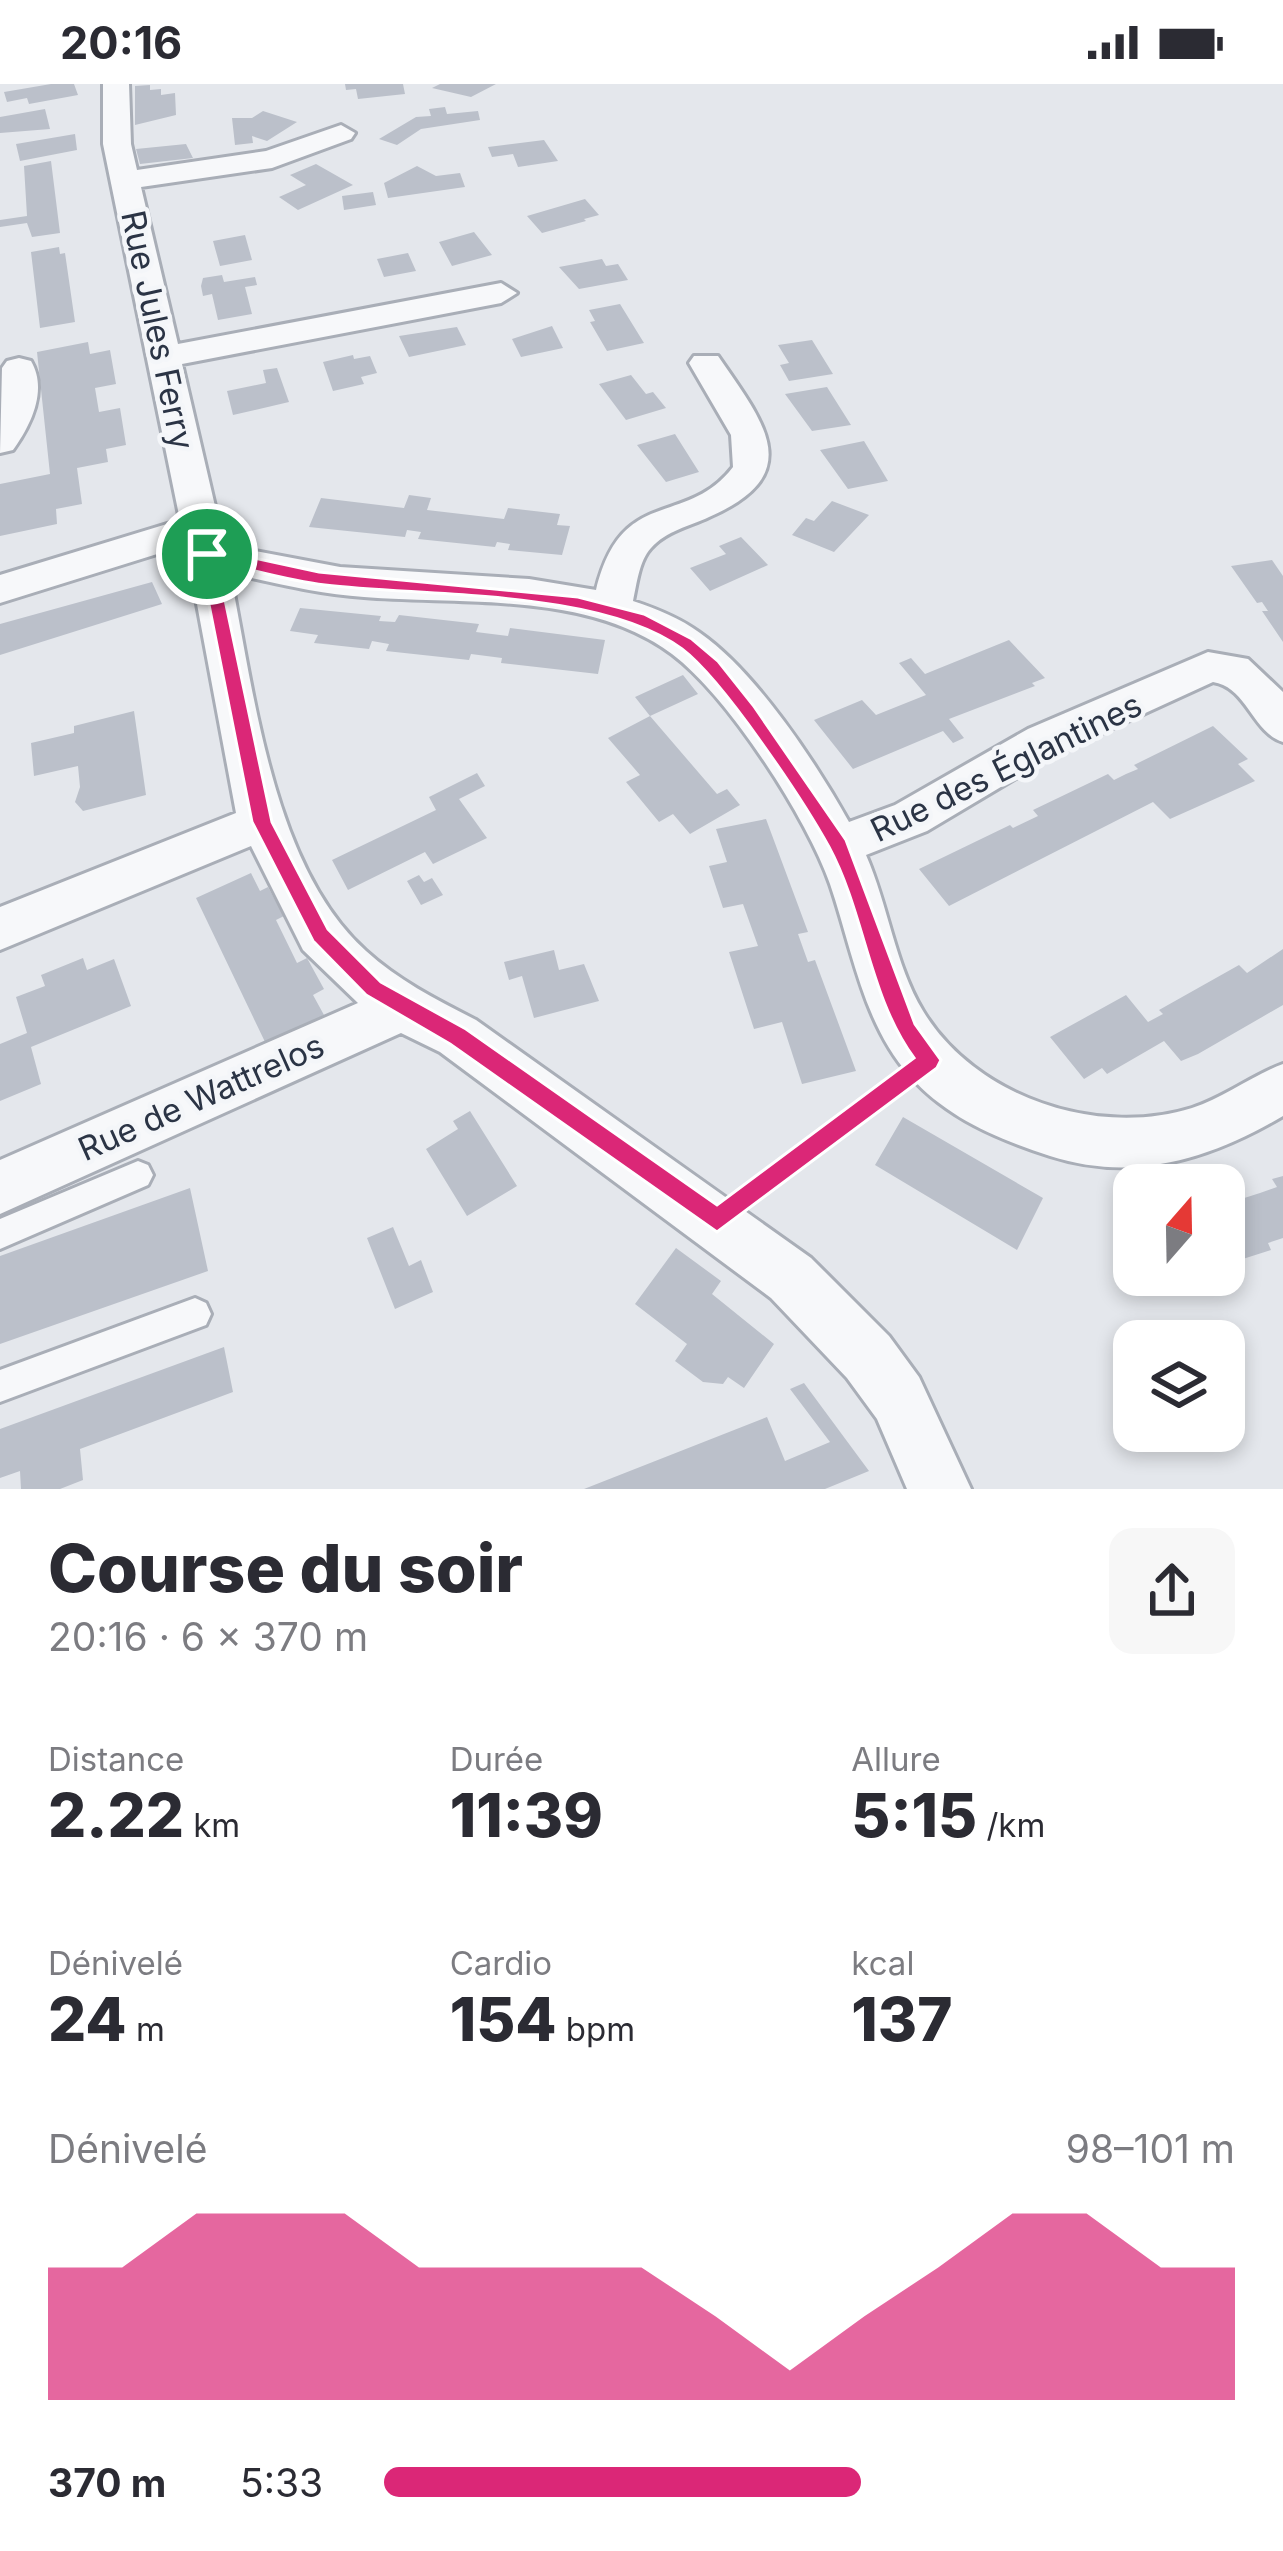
<!DOCTYPE html>
<html lang="fr">
<head>
<meta charset="utf-8">
<style>
	:root { --surface:#fff; --page:#f7f7f7; --text:#2b2b33; --muted:#7c7c81; --accent:#db2777 }
	body { margin:0; font-family:Inter,sans-serif; background:var(--page); color:var(--text); height:100vh; display:flex; flex-direction:column; font-size:45px; white-space:nowrap }
	* { box-sizing:border-box; margin:0 }
	p { font-size:39px; color:var(--muted) }
	.icon { flex:none; width:66px; height:66px; fill:none; stroke:currentColor; stroke-width:2; stroke-linecap:round; stroke-linejoin:round }
	.map { position:relative; height:1405px; overflow:hidden }
	.details { display:flex; flex-direction:column; background:var(--surface); flex:1 }
	.details>* { flex:none }
	.needle { width:78px; rotate:20deg }
	.controls { position:absolute; left:1113px; top:1080px; display:grid; gap:24px }
	.controls a { display:grid; place-items:center; width:132px; height:132px; border-radius:24px; background:var(--surface); box-shadow:0 6px 18px #0003; font-size:60px }
	.pin { position:absolute; display:grid; place-items:center; width:102px; height:102px; color:#fff; margin:-51px; border:6px solid #fff; border-radius:50%; box-shadow:0 3px 12px #0007 }
	.round { display:grid; place-items:center; flex:none; width:126px; height:126px; border-radius:24px; background:var(--page) }
	.summary { display:flex; align-items:center; justify-content:space-between; height:204px; padding:0 48px }
	h1 { font-size:66px; font-weight:800; line-height:90px }
	.figures { display:grid; grid-template-columns:repeat(3,1fr); gap:18px; height:204px; padding:12px 48px }
	.figures div { display:grid; align-content:center }
	.figures b { font-size:60px; font-weight:800 }
	.figures small { font-size:33px; font-weight:400 }
	.figures p { font-size:33px }
	.chart { height:336px; padding:24px 48px }
	.chart p { display:flex; justify-content:space-between }
	.chart svg { width:100%; height:216px; margin-top:12px; fill:var(--accent); opacity:.7 }
	ul { padding:0 48px; list-style:none; font-size:39px }
	li { display:grid; grid-template-columns:192px 144px 1fr; align-items:center; height:90px }
	li i { height:30px; border-radius:15px; background:var(--accent) }
	.status { display:flex; justify-content:space-between; align-items:center; height:84px; padding:0 60px; background:var(--surface); direction:ltr }
	.status svg { height:33px; fill:currentColor }
	.map>svg:first-child { display:block }
</style>
</head>
<body>
<div class="status"><b>20:16</b><svg viewBox="0 0 49 12"><path d="M0 12V9h3v3zM5 12V6h3v6zM10 12V3h3v9zM15 12V0h3v12zM26 1h20v11H26zM47 4h2v5h-2z"/></svg></div>
<div class="map">
<svg width="1283" height="1405" viewBox="0 0 1283 1405">
	<rect width="100%" height="100%" fill="#e4e7ec"/>
	<path fill="#bbc0ca" d="M 51,0 L 74,0 L 78,11 L 29,20 L 27,14 L 7,18 L 4,8 Z
		M 345,0 L 403,0 L 405,10 L 358,15 L 356,5 L 346,6 Z
		M 440,0 L 496,0 L 471,13 L 432,4 Z
		M 150,1 L 150,6 L 161,5 L 161,11 L 175,9 L 176,31 L 135,41 L 135,2 Z
		M 445,23 L 447,30 L 478,27 L 480,36 L 421,45 L 397,61 L 379,55 L 416,33 L 431,32 L 429,25 Z
		M 45,25 L 50,45 L 0,49 L 0,33 Z
		M 263,27 L 297,38 L 267,57 L 252,52 L 253,59 L 235,61 L 232,34 L 252,34 Z
		M 75,50 L 77,66 L 20,77 L 16,60 Z
		M 544,56 L 558,77 L 518,83 L 513,70 L 492,73 L 488,63 Z
		M 186,60 L 193,74 L 140,80 L 136,65 Z
		M 51,77 L 60,149 L 32,153 L 27,139 L 0,143 L 0,136 L 27,132 L 24,82 Z
		M 316,80 L 353,101 L 298,126 L 279,113 L 306,101 L 290,91 Z
		M 417,82 L 436,92 L 460,89 L 465,103 L 388,114 L 384,99 Z
		M 373,108 L 376,121 L 344,126 L 342,112 Z
		M 585,115 L 599,131 L 584,135 L 586,137 L 542,149 L 527,132 Z
		M 474,148 L 492,171 L 452,182 L 439,158 Z
		M 245,151 L 252,176 L 220,182 L 213,157 Z
		M 59,163 L 60,170 L 65,169 L 75,238 L 40,244 L 31,168 Z
		M 408,169 L 416,187 L 384,193 L 377,175 Z
		M 602,175 L 606,182 L 618,180 L 628,196 L 579,205 L 559,183 Z
		M 222,191 L 224,198 L 255,193 L 257,201 L 245,203 L 252,230 L 218,236 L 212,210 L 203,212 L 201,202 L 203,194 Z
		M 620,220 L 644,259 L 607,267 L 590,238 L 595,237 L 589,226 Z
		M 552,242 L 563,264 L 521,273 L 512,255 Z
		M 457,243 L 466,261 L 409,273 L 399,252 Z
		M 812,256 L 833,290 L 789,297 L 780,281 L 789,279 L 778,261 Z
		M 88,258 L 90,270 L 110,266 L 116,300 L 95,304 L 99,328 L 120,324 L 126,361 L 106,365 L 108,378 L 77,384 L 82,420 L 56,425 L 57,440 L 0,452 L 0,400 L 50,390 L 37,268 Z
		M 353,271 L 354,275 L 370,272 L 377,289 L 361,293 L 364,300 L 333,307 L 323,278 Z
		M 277,284 L 289,318 L 233,331 L 227,307 L 266,299 L 263,286 Z
		M 631,291 L 646,310 L 653,308 L 666,324 L 626,336 L 599,300 Z
		M 827,303 L 851,341 L 812,347 L 785,310 Z
		M 675,350 L 699,388 L 666,398 L 637,361 Z
		M 864,357 L 888,397 L 848,405 L 820,366 Z
		M 409,411 L 431,414 L 427,426 L 504,435 L 508,424 L 560,430 L 557,441 L 570,442 L 562,471 L 508,466 L 510,460 L 497,458 L 495,463 L 418,455 L 421,448 L 407,446 L 405,453 L 309,443 L 321,414 L 404,424 Z
		M 832,417 L 869,431 L 834,468 L 792,451 L 806,434 L 814,437 Z
		M 741,453 L 768,481 L 710,507 L 690,484 L 726,470 L 719,462 Z
		M 1272,476 L 1283,492 L 1283,558 L 1262,527 L 1268,527 L 1262,518 L 1257,519 L 1231,482 Z
		M 152,498 L 162,520 L 0,571 L 0,540 Z
		M 300,524 L 381,532 L 379,537 L 395,538 L 399,531 L 479,540 L 476,548 L 508,552 L 510,544 L 605,556 L 598,590 L 501,579 L 502,574 L 471,570 L 469,576 L 386,567 L 389,560 L 372,557 L 369,565 L 314,559 L 318,551 L 290,547 Z
		M 1009,556 L 1045,594 L 1032,599 L 1035,602 L 949,635 L 964,654 L 953,659 L 943,647 L 853,685 L 814,636 L 862,616 L 876,631 L 926,611 L 899,579 L 911,574 L 925,590 Z
		M 683,591 L 698,610 L 650,632 L 635,613 Z
		M 134,627 L 146,711 L 83,727 L 75,718 L 80,703 L 78,682 L 34,692 L 31,659 L 74,649 L 74,642 Z
		M 650,632 L 717,710 L 727,705 L 740,721 L 690,750 L 673,730 L 659,738 L 626,698 L 640,691 L 608,654 Z
		M 1213,642 L 1248,675 L 1238,680 L 1255,697 L 1170,735 L 1153,718 L 949,822 L 919,785 L 1010,741 L 1013,744 L 1038,732 L 1033,726 L 1108,690 L 1114,696 L 1126,690 L 1138,685 L 1134,681 Z
		M 477,689 L 485,702 L 459,715 L 487,754 L 433,780 L 425,768 L 348,806 L 332,776 L 436,726 L 429,713 Z
		M 766,735 L 808,848 L 798,850 L 808,878 L 815,876 L 856,987 L 802,1000 L 782,938 L 754,945 L 729,868 L 758,862 L 743,820 L 723,824 L 709,782 L 727,778 L 716,745 Z
		M 251,789 L 260,807 L 268,803 L 284,832 L 276,836 L 297,879 L 307,874 L 324,905 L 313,911 L 324,931 L 266,960 L 196,814 Z
		M 419,791 L 424,798 L 432,794 L 443,811 L 421,821 L 407,797 Z
		M 1283,865 L 1283,921 L 1198,970 L 1181,977 L 1164,957 L 1107,990 L 1102,984 L 1084,995 L 1050,953 L 1126,911 L 1148,938 L 1163,930 L 1159,926 L 1239,881 L 1247,889 Z
		M 554,866 L 559,886 L 584,880 L 599,917 L 534,934 L 522,892 L 509,896 L 504,878 Z
		M 83,874 L 87,886 L 114,875 L 131,922 L 31,963 L 41,1000 L 0,1017 L 0,960 L 27,949 L 16,913 L 45,902 L 41,891 Z
		M 470,1027 L 517,1102 L 467,1132 L 426,1065 L 458,1045 L 453,1037 Z
		M 903,1033 L 1043,1114 L 1017,1166 L 875,1081 Z
		M 1283,1092 L 1283,1154 L 1268,1159 L 1271,1166 L 1224,1181 L 1224,1111 L 1233,1108 L 1238,1116 L 1260,1109 L 1277,1103 L 1272,1095 Z
		M 190,1104 L 208,1187 L 0,1260 L 0,1172 Z
		M 1134,1139 L 1134,1184 L 1114,1145 Z
		M 393,1143 L 409,1182 L 421,1176 L 433,1208 L 395,1225 L 367,1154 Z
		M 676,1164 L 721,1197 L 712,1210 L 774,1260 L 744,1304 L 728,1293 L 723,1300 L 703,1298 L 675,1277 L 687,1260 L 635,1220 Z
		M 1138,1191 L 1193,1191 L 1193,1192 L 1147,1207 Z
		M 224,1263 L 233,1308 L 80,1365 L 83,1396 L 60,1405 L 21,1405 L 20,1387 L 0,1394 L 0,1345 Z
		M 804,1299 L 869,1387 L 825,1405 L 584,1405 L 767,1333 L 785,1377 L 830,1358 L 790,1305 Z"/>
	<g fill="none" stroke-linecap="round" stroke-linejoin="round">
		<defs>
			<path id="service" d="M 138,1077 L 148,1081 L 153,1091 L 148,1101 L 0,1165 L 0,1135 Z
				M 195,1214 L 206,1219 L 211,1230 L 206,1241 L 0,1318 L 0,1286 Z"/>
			<path id="minor" d="M 103,0 L 129,0 L 131,60 L 137,86 L 266,67 L 341,41 L 355,49 L 351,55 L 272,84 L 141,103 L 178,260 L 501,199 L 517,209 L 501,219 L 182,280 L 224,461 L 340,483 L 529,495 L 596,506 C 622,400 685,445 733,383 L 731,351 L 689,279 L 694,272 L 718,272 C 764,339 808,390 709,433 C 690,442 666,447 651,464 C 639,477 637,499 633,517 C 657,525 680,534 700,549 C 756,588 816,679 849,738 L 895,721 L 1028,645 L 1208,568 L 1248,575 L 1283,608 L 1283,658 C 1252,648 1247,603 1213,598 L 1058,669 L 927,747 L 866,771 C 888,821 895,881 923,927 C 975,1013 1097,1054 1192,1024 C 1224,1014 1251,992 1283,980 L 1283,1032 C 1210,1075 1134,1099 1050,1072 C 998,1055 947,1034 910,992 C 863,940 852,864 830,800 C 807,734 728,612 672,570 C 588,507 464,521 364,513 C 319,510 274,499 230,489 C 254,607 272,783 366,867 C 399,897 437,916 476,936 L 811,1174 L 889,1252 L 919,1293 L 971,1405 L 907,1405 L 877,1335 L 847,1294 L 771,1214 L 440,968 L 401,949 L 0,1130 L 0,1076 L 358,919 L 303,866 L 251,762 L 0,866 L 0,823 L 236,729 L 186,461 L 0,519 L 0,491 L 180,436 L 103,60 Z
				M 19,274 L 31,277 C 48,306 31,341 13,366 L 0,369 L 2,284 L 7,277 Z"/>
		</defs>
		<use href="#service" stroke="#a9aeb7" stroke-width="6"/>
		<use href="#minor" stroke="#a9aeb7" stroke-width="6"/>
		<path stroke="#c2c5cb" stroke-width="9" stroke-dasharray="10 10" stroke-linecap="butt" d="M 752,1110 L 894,1003"/>
		<use href="#service" fill="#f7f8fa" fill-rule="evenodd"/>
		<use href="#minor" fill="#f7f8fa" fill-rule="evenodd"/>
	</g>
	<path fill="#db2777" stroke="#fff" stroke-width="3" fill-rule="evenodd" d="M 207,464 L 319,488 L 578,513 L 644,530 L 692,555 L 718,577 L 753,621 L 846,756 L 915,940 L 941,976 L 937,984 L 717,1148 L 450,960 L 366,911 L 313,857 L 252,738 L 199,470 ZM 217,478 C 253,486 289,497 325,501 C 426,513 600,505 682,565 C 723,596 803,716 829,763 C 865,830 869,913 914,974 L 717,1121 L 466,945 L 381,898 L 328,845 L 272,738 Z"/>
	<g text-anchor="middle" stroke-width="9" stroke-linejoin="round" paint-order="stroke">
		<g font-size="33" fill="#2b3445" stroke="#f4f6f9">
			<text transform="translate(158 246) rotate(78)" y="12">Rue Jules Ferry</text>
			<text transform="translate(1006 683) rotate(-26)" y="12">Rue des Églantines</text>
			<text transform="translate(201 1013) rotate(-24)" y="12">Rue de Wattrelos</text>
		</g>
	</g>
</svg>
<div class="controls">
<a><svg class="needle" viewBox="-14 -14 28 28"><path d="M0-13l5 13h-10z" fill="#e53935"/><path d="M0 13l5-13h-10z" fill="#7c7c81"/></svg></a>
<a><svg class="icon" aria-label="layers" viewBox="0 0 24 24"><path d="M12 4l9 5-9 5-9-5zM3 14l9 5 9-5"/></svg></a>
</div>
<div class="pin" style="left:207px;top:470px;background:#1e9e55"><svg class="icon" aria-label="arrive" viewBox="0 0 24 24"><path d="M6 21V4h12l-3 4 3 4H6"/></svg></div>
</div>
<section class="details">
<div class="summary"><div><h1>Course du soir</h1><p>20:16 · 6 × 370 m</p></div><a class="round"><svg class="icon" aria-label="share" viewBox="0 0 24 24"><path d="M12 15V3M7 8l5-5 5 5M5 13v7h14v-7"/></svg></a></div>
<div class="figures">
<div><p>Distance</p><b>2.22<small> km</small></b></div>
<div><p>Durée</p><b>11:39</b></div>
<div><p>Allure</p><b>5:15<small> /km</small></b></div>
</div>
<div class="figures">
<div><p>Dénivelé</p><b>24<small> m</small></b></div>
<div><p>Cardio</p><b>154<small> bpm</small></b></div>
<div><p>kcal</p><b>137</b></div>
</div>
<div class="chart"><p><span>Dénivelé</span>98–101 m</p>
<svg viewBox="0 0 160 44" preserveAspectRatio="none"><path d="M0 44V17L10 17L20 6L30 6L40 6L50 17L60 17L70 17L80 17L90 27L100 38L110 27L120 17L130 6L140 6L150 17L160 17V44z"/></svg>
</div>
<ul>
<li><b>370 m</b>5:33<i style="width:56%"></i></li>
</ul>
</section>
</body>
</html>
